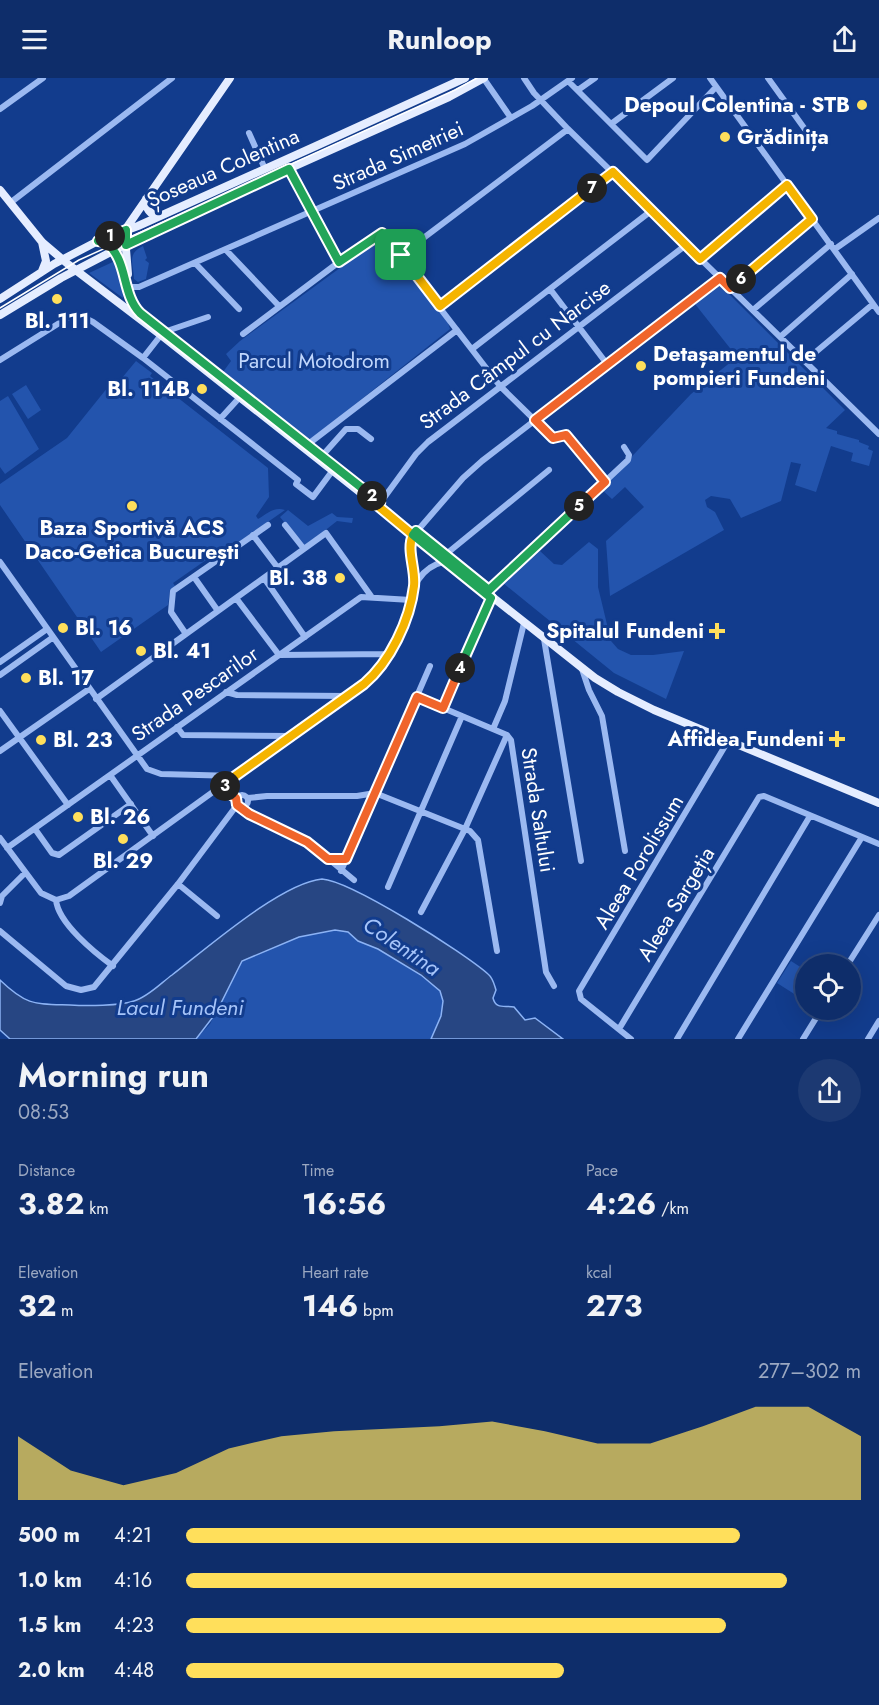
<!DOCTYPE html>
<html lang="en">
<head>
<meta charset="utf-8">
<style>
	:root { --surface:#0e2d6a; --page:#1c3972; --text:#f1f3f6; --muted:#9ba8c1; --line:#2e497e; --accent:#ffdf5b }
	body { margin:0; font-family:Jost,sans-serif; background:var(--page); color:var(--text); height:100vh; display:flex; flex-direction:column; font-size:22px; white-space:nowrap }
	* { box-sizing:border-box; margin:0 }
	p { font-size:20px; color:var(--muted) }
	.icon { flex:none; width:33px; height:33px; fill:none; stroke:currentColor; stroke-width:2; stroke-linecap:round; stroke-linejoin:round }
	.map { position:relative; height:961px; overflow:hidden }
	.sheet { display:flex; flex-direction:column; background:var(--surface); flex:1 }
	.sheet>* { flex:none }
	.fabs { position:absolute; left:795px; top:876px; display:grid; gap:12px }
	.fabs a { display:grid; place-items:center; width:66px; height:66px; border-radius:50%; background:var(--surface); box-shadow:0 6px 24px #0002,0 0 0 2px var(--line); font-size:30px }
	.pin { position:absolute; display:grid; place-items:center; width:51px; height:51px; color:#fff; margin:-26px; border-radius:12px; box-shadow:0 3px 9px #0006 }
	.km { position:absolute; width:30px; height:30px; margin:-15px; border-radius:50%; background:#222; color:#fff; font-size:16px; line-height:30px; text-align:center }
	.round { display:grid; place-items:center; flex:none; width:63px; height:63px; border-radius:32px; background:var(--page) }
	.head { display:flex; align-items:center; justify-content:space-between; height:102px; padding:0 18px }
	h1 { font-size:33px; font-weight:700; line-height:45px }
	.figures { display:grid; grid-template-columns:repeat(3,1fr); gap:9px; height:102px; padding:6px 18px }
	.figures div { display:grid; align-content:center }
	.figures b { font-size:30px; font-weight:700 }
	.figures small { font-size:16px; font-weight:400 }
	.figures p { font-size:16px }
	.chart { height:168px; padding:12px 18px }
	.chart p { display:flex; justify-content:space-between }
	.chart svg { width:100%; height:108px; margin-top:6px; fill:var(--accent); opacity:.7 }
	ul { padding:0 18px; list-style:none; font-size:20px }
	li { display:grid; grid-template-columns:96px 72px 1fr; align-items:center; height:45px }
	li i { height:15px; border-radius:8px; background:var(--accent) }
	header { display:flex; justify-content:space-between; align-items:center; height:78px; padding:0 18px; background:var(--surface); font-size:27px; font-weight:700 }
	.map>svg:first-child { display:block }
</style>
</head>
<body>
<header><svg class="icon" aria-label="menu" viewBox="0 0 24 24"><path d="M4 6h16M4 12h16M4 18h16"/></svg>Runloop<svg class="icon" aria-label="share" viewBox="0 0 24 24"><path d="M12 15V3M7 8l5-5 5 5M5 13v7h14v-7"/></svg></header>
<div class="map">
<svg width="879" height="961" viewBox="0 0 879 961">
	<rect width="100%" height="100%" fill="#123c8d"/>
	<path fill="#2354ad" d="M 381,162 L 386,163 L 448,245 L 450,251 L 310,362 L 223,294 L 231,283 L 226,276 L 240,263 L 344,187 Z
		M 143,168 L 147,180 L 145,182 L 149,185 L 146,201 L 138,204 L 134,201 C 133,184 127,176 143,168 Z
		M 115,183 L 122,197 L 123,220 L 89,195 Z
		M 719,206 L 845,332 L 826,350 L 837,353 L 837,356 L 859,362 L 859,364 L 869,368 L 868,371 L 873,373 L 869,388 L 851,383 L 853,375 L 831,368 L 816,414 L 795,407 L 801,386 L 791,384 L 781,423 L 741,440 L 730,421 L 711,418 L 705,422 L 707,429 L 715,434 L 724,452 L 610,518 L 606,463 L 644,429 L 625,409 L 612,421 L 601,411 L 691,316 L 737,279 L 695,226 Z
		M 136,283 L 152,295 L 150,298 L 268,390 L 269,419 L 256,438 L 258,441 C 267,436 274,428 285,432 L 222,476 L 219,473 L 173,505 L 175,508 L 170,512 L 168,527 L 101,574 L 0,427 L 0,406 L 67,360 L 108,309 L 112,312 Z
		M 26,307 L 41,332 L 28,341 L 12,316 Z
		M 8,318 L 39,371 L 5,396 L 0,389 L 0,323 Z
		M 288,432 L 308,448 L 332,435 L 337,439 L 353,440 L 352,445 L 337,443 L 304,469 L 280,439 Z
		M 589,464 L 598,471 L 598,509 L 611,563 L 618,571 L 631,577 L 653,577 L 684,573 L 666,621 L 614,595 L 503,505 L 540,473 L 554,486 L 562,487 Z
		M 335,852 L 348,854 L 358,863 L 378,871 L 421,898 L 440,913 L 443,923 L 441,938 L 431,961 L 196,961 L 210,946 L 242,883 L 299,859 Z
		M 791,883 L 805,892 L 805,909 L 799,919 L 777,905 Z"/>
	<path fill="#274683" stroke="#8cb3f5" stroke-width="1.5" d="M 322,801 C 351,803 463,874 488,896 C 493,900 494,906 496,912 L 493,920 C 496,932 505,927 514,929 L 525,942 L 535,940 L 563,961 L 431,961 L 441,938 L 443,923 L 440,913 L 421,897 L 378,871 L 358,863 L 348,854 L 335,852 L 299,859 L 242,883 L 216,935 L 196,961 L 10,961 L 0,952 L 0,902 C 27,928 35,926 70,927 C 86,928 120,928 134,923 C 148,919 161,905 172,897 C 206,871 281,805 322,801 Z"/>
	<g fill="none" stroke-linecap="round" stroke-linejoin="round">
		<path stroke="#9bb9f1" stroke-width="6" d="M 524,0 L 534,15 L 568,51 L 879,356
			M 710,0 L 879,234
			M 768,0 L 807,54
			M 484,1 L 511,40
			M 568,3 L 647,82 L 716,9
			M 578,12 L 595,0
			M 0,31 L 43,0
			M 611,46 L 673,0
			M 249,55 L 265,91
			M 289,91 L 339,184
			M 10,125 L 172,0
			M 835,171 L 879,140
			M 226,172 L 279,228
			M 401,177 L 568,51
			M 700,181 L 787,107
			M 195,185 L 239,231
			M 128,209 L 139,209 L 465,66 L 532,28 L 572,0
			M 730,210 L 812,141
			M 550,211 L 607,286
			M 439,228 L 613,94
			M 753,232 L 831,166
			M 164,254 L 208,239
			M 243,256 L 339,184 L 382,155 L 500,308 L 553,360 L 566,357 L 605,404
			M 780,259 L 852,196
			M 472,271 L 651,133
			M 143,280 L 161,257
			M 0,282 L 69,239 L 81,238 L 93,244 L 143,280 L 298,402 L 296,406 L 313,419 L 333,392
			M 805,283 L 873,226
			M 220,341 L 240,319
			M 307,367 L 457,252
			M 322,378 L 346,351 L 358,351 L 371,361
			M 378,428 L 416,376 L 428,364 L 686,167
			M 285,447 L 304,471
			M 253,457 L 278,490
			M 445,477 L 549,392
			M 0,484 L 147,691 L 161,696 L 236,698
			M 194,499 L 218,533
			M 264,500 L 305,559
			M 415,506 L 412,459 L 463,400 L 482,383 L 720,200
			M 489,512 L 628,382 L 629,377 L 624,369
			M 236,520 L 279,577 L 390,576
			M 186,556 L 171,534 L 173,513 L 268,447
			M 544,561 L 581,783
			M 0,584 L 47,551
			M 582,591 L 589,612 L 602,638 L 625,773
			M 0,597 L 52,560
			M 226,614 L 237,617 L 347,618
			M 417,619 L 507,657 L 511,662 L 546,894 L 554,908
			M 96,621 L 326,455 L 371,518
			M 443,630 L 491,520
			M 0,633 L 68,727
			M 177,649 L 183,657 L 290,658
			M 493,651 L 505,623 L 524,545
			M 0,673 L 89,611
			M 110,697 L 153,758
			M 224,706 L 229,715 L 236,720
			M236 723a6 6 0 1 1 12 0a6 6 0 1 1-12 0Z
			M 248,720 L 267,718 L 357,718 L 375,715 L 470,753 L 478,762 L 497,873
			M 242,730 L 249,736 L 313,768 L 354,802
			M 35,751 L 52,775 L 59,777 L 131,726
			M 0,760 L 41,815 L 56,822 L 69,818 L 369,601 C 383,588 394,572 401,554 C 412,524 409,492 446,483
			M 7,770 L 361,519 L 411,522
			M 341,793 L 430,588
			M 178,806 L 217,838
			M 388,809 L 462,638
			M 56,822 C 58,845 95,875 113,888
			M 0,825 L 2,818 L 25,795
			M 421,834 L 465,751 L 507,657
			M 0,853 L 66,908 L 81,912 L 94,909 L 178,806 L 237,727
			M 848,886 L 879,837
			M 619,951 L 759,719 L 764,718 L 879,766
			M 631,961 L 581,921 L 579,913 L 728,663
			M 677,961 L 810,738
			M 738,961 L 862,759
			M 803,961 L 821,932
			M 868,961 L 879,943"/>
		<path stroke="#e5edff" stroke-width="8" d="M 0,112 L 42,164 L 69,187 L 161,257 L 595,600 L 618,614 L 654,632 L 879,725
			M 146,121 C 145,130 150,137 159,138
			M 98,163 L 108,165 C 128,188 123,220 142,237
			M 42,193 L 46,183 L 42,164
			M 128,196 L 125,159 L 127,149 L 230,0
			M 0,221 L 54,186 L 98,163 L 138,148 L 316,68 L 465,0
			M 0,237 L 61,200 L 109,175 L 264,102 L 449,19 L 484,0"/>
		<path stroke="#fff" stroke-width="1.5" d="M 0,230 L 79,182 L 455,12 L 477,0"/>
	</g>
	<g fill="none" stroke-linecap="round" stroke-linejoin="round">
		<defs>
			<path id="split-1" d="M 110,158 L 126,152 L 126,167 L 289,91 L 339,184 L 382,155 L 401,177"/>
			<path id="split-2" d="M 110,158 L 98,163 L 106,164 C 129,184 121,215 140,235 L 372,418"/>
			<path id="split-3" d="M 225,708 L 224,706 L 364,606 C 390,584 410,542 414,508 C 416,491 406,472 413,457 L 378,428 L 380,425 L 372,418"/>
			<path id="split-4" d="M 225,708 L 229,715 L 236,720 L 237,727 L 249,736 L 307,764 L 328,781 L 346,781 L 417,619 L 443,630 L 460,590"/>
			<path id="split-5" d="M 460,590 L 491,520 L 413,457 L 416,453 L 489,512 L 579,428"/>
			<path id="split-6" d="M 579,428 L 605,404 L 566,357 L 553,360 L 535,342 L 720,200 L 730,210 L 741,201"/>
			<path id="split-7" d="M 592,110 L 613,94 L 700,181 L 787,107 L 812,141 L 741,201"/>
			<path id="split-8" d="M 401,177 L 440,228 L 592,110"/>
		</defs>
		<use href="#split-1" stroke="#fff" stroke-width="12"/>
		<use href="#split-2" stroke="#fff" stroke-width="12"/>
		<use href="#split-3" stroke="#fff" stroke-width="12"/>
		<use href="#split-4" stroke="#fff" stroke-width="12"/>
		<use href="#split-5" stroke="#fff" stroke-width="12"/>
		<use href="#split-6" stroke="#fff" stroke-width="12"/>
		<use href="#split-7" stroke="#fff" stroke-width="12"/>
		<use href="#split-8" stroke="#fff" stroke-width="12"/>
		<use href="#split-1" stroke="#22a559" stroke-width="8"/>
		<use href="#split-2" stroke="#22a559" stroke-width="8"/>
		<use href="#split-3" stroke="#f5b400" stroke-width="8"/>
		<use href="#split-4" stroke="#f0652b" stroke-width="8"/>
		<use href="#split-5" stroke="#22a559" stroke-width="8"/>
		<use href="#split-6" stroke="#f0652b" stroke-width="8"/>
		<use href="#split-7" stroke="#f5b400" stroke-width="8"/>
		<use href="#split-8" stroke="#f5b400" stroke-width="8"/>
	</g>
	<g fill="#ffdf5b" stroke="#123c8d" stroke-width="2">
		<circle cx="862" cy="27" r="6"/>
		<circle cx="725" cy="59" r="6"/>
		<circle cx="57" cy="221" r="6"/>
		<circle cx="641" cy="288" r="6"/>
		<circle cx="202" cy="311" r="6"/>
		<circle cx="132" cy="428" r="6"/>
		<circle cx="340" cy="500" r="6"/>
		<circle cx="63" cy="550" r="6"/>
		<path d="M714 544h6v6h6v6h-6v6h-6v-6h-6v-6h6z"/>
		<circle cx="141" cy="573" r="6"/>
		<circle cx="26" cy="600" r="6"/>
		<path d="M834 652h6v6h6v6h-6v6h-6v-6h-6v-6h6z"/>
		<circle cx="41" cy="662" r="6"/>
		<circle cx="78" cy="739" r="6"/>
		<circle cx="123" cy="761" r="6"/>
	</g>
	<g text-anchor="middle" stroke-width="6" stroke-linejoin="round" paint-order="stroke">
		<g font-size="21" font-weight="bold" fill="#fff" stroke="#123c8d" text-anchor="start">
			<text x="850" y="34" text-anchor="end">Depoul Colentina - STB</text>
			<text x="737" y="66">Grădinița</text>
			<text x="57" y="250" text-anchor="middle">Bl. 111</text>
			<text x="653" y="283">Detașamentul de<tspan x="653" dy="24">pompieri Fundeni</tspan></text>
			<text x="190" y="318" text-anchor="end">Bl. 114B</text>
			<text x="132" y="457" text-anchor="middle">Baza Sportivă ACS<tspan x="132" dy="24">Daco-Getica București</tspan></text>
			<text x="328" y="507" text-anchor="end">Bl. 38</text>
			<text x="75" y="557">Bl. 16</text>
			<text x="704" y="560" text-anchor="end">Spitalul Fundeni</text>
			<text x="153" y="580">Bl. 41</text>
			<text x="38" y="607">Bl. 17</text>
			<text x="824" y="668" text-anchor="end">Affidea Fundeni</text>
			<text x="53" y="669">Bl. 23</text>
			<text x="90" y="746">Bl. 26</text>
			<text x="123" y="790" text-anchor="middle">Bl. 29</text>
		</g>
		<g font-size="21" fill="#fff" stroke="#123c8d">
			<text transform="translate(398 78) rotate(-24)" y="7">Strada Simetriei</text>
			<text transform="translate(223 90) rotate(-24)" y="7">Șoseaua Colentina</text>
			<text transform="translate(515 277) rotate(-37)" y="7">Strada Câmpul cu Narcise</text>
			<text transform="translate(195 616) rotate(-35)" y="7">Strada Pescarilor</text>
			<text transform="translate(538 732) rotate(81)" y="7">Strada Saltului</text>
			<text transform="translate(639 784) rotate(-59)" y="7">Aleea Porolissum</text>
			<text transform="translate(676 826) rotate(-59)" y="7">Aleea Sargeția</text>
		</g>
		<g font-size="21" fill="#c1d7fd" stroke="#123c8d">
			<text x="314" y="290">Parcul Motodrom</text>
		</g>
		<g font-size="22" font-style="italic" fill="#a6c4f9" stroke="#123c8d">
			<text transform="translate(402 868) rotate(34)" y="8">Colentina</text>
			<text x="180" y="937">Lacul Fundeni</text>
		</g>
	</g>
</svg>
<div class="fabs">
<a><svg class="icon" aria-label="locate" viewBox="0 0 24 24"><circle cx="12" cy="12" r="6"/><path d="M12 2v4M12 18v4M2 12h4M18 12h4"/></svg></a>
</div>
<div class="pin" style="left:401px;top:177px;background:#1e9e55"><svg class="icon" aria-label="arrive" viewBox="0 0 24 24"><path d="M6 21V4h12l-3 4 3 4H6"/></svg></div>
<b class="km" style="left:110px;top:158px">1</b>
<b class="km" style="left:372px;top:418px">2</b>
<b class="km" style="left:225px;top:708px">3</b>
<b class="km" style="left:460px;top:590px">4</b>
<b class="km" style="left:579px;top:428px">5</b>
<b class="km" style="left:741px;top:201px">6</b>
<b class="km" style="left:592px;top:110px">7</b>
</div>
<section class="sheet">
<div class="head"><div><h1>Morning run</h1><p>08:53</p></div><a class="round"><svg class="icon" aria-label="share" viewBox="0 0 24 24"><path d="M12 15V3M7 8l5-5 5 5M5 13v7h14v-7"/></svg></a></div>
<div class="figures">
<div><p>Distance</p><b>3.82<small> km</small></b></div>
<div><p>Time</p><b>16:56</b></div>
<div><p>Pace</p><b>4:26<small> /km</small></b></div>
</div>
<div class="figures">
<div><p>Elevation</p><b>32<small> m</small></b></div>
<div><p>Heart rate</p><b>146<small> bpm</small></b></div>
<div><p>kcal</p><b>273</b></div>
</div>
<div class="chart"><p><span>Elevation</span>277–302 m</p>
<svg viewBox="0 0 160 44" preserveAspectRatio="none"><path d="M0 44V18L10 32L20 38L30 33L40 23L50 18L60 16L70 15L80 14L90 12L100 16L110 21L120 21L130 14L140 6L150 6L160 18V44z"/></svg>
</div>
<ul>
<li><b>500 m</b>4:21<i style="width:82%"></i></li>
<li><b>1.0 km</b>4:16<i style="width:89%"></i></li>
<li><b>1.5 km</b>4:23<i style="width:80%"></i></li>
<li><b>2.0 km</b>4:48<i style="width:56%"></i></li>
</ul>
</section>
</body>
</html>
